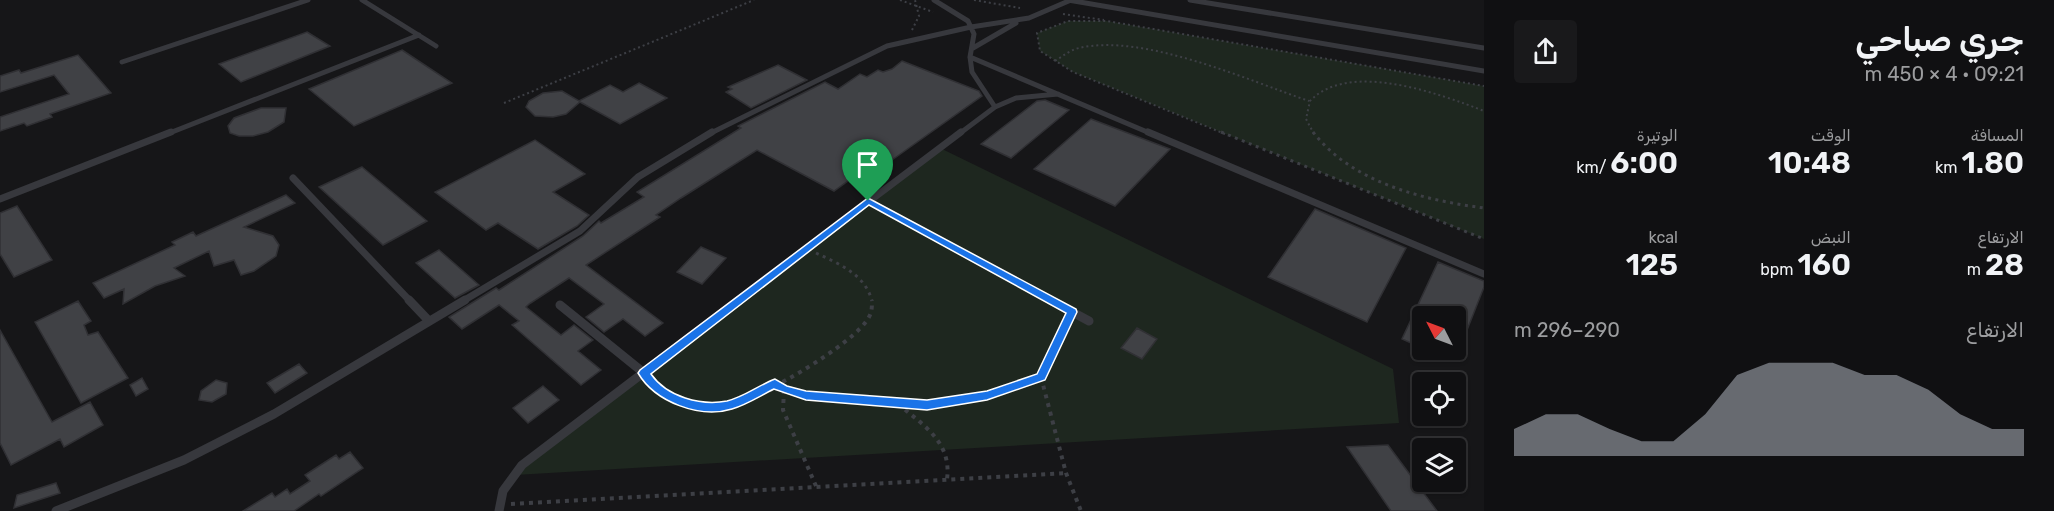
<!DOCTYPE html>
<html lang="ar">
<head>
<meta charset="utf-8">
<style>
	:root { --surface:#101012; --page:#19191b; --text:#f1f3f6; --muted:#9c9d9f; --line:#303032; --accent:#8c9099 }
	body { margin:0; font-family:Rubik,Cairo,sans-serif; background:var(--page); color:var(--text); direction:rtl; height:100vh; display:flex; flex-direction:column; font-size:22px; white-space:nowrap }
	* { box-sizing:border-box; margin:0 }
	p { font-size:20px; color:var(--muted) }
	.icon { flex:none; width:33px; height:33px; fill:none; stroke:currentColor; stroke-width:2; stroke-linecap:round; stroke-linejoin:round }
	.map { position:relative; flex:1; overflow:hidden; direction:ltr }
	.side { display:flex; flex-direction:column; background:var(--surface); width:570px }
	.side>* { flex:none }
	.needle { width:39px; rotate:312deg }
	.tools { position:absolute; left:1412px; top:306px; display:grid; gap:12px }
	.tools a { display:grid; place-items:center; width:54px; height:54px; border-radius:6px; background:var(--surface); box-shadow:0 2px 4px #0004,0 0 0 2px var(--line); font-size:30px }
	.pin { position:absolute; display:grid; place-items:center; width:51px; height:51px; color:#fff; margin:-62px -26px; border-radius:50% 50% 50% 0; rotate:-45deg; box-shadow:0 0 6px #0007 }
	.pin .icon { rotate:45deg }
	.round { display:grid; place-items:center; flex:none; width:63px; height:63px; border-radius:6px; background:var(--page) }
	.summary { display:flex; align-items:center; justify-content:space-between; height:102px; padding:0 30px }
	h1 { font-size:33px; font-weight:600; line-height:45px }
	.figures { display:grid; grid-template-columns:repeat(3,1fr); gap:9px; height:102px; padding:6px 30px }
	.figures div { display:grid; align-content:center }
	.figures b { font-size:30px; font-weight:600 }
	.figures small { font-size:16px; font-weight:400 }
	.figures p { font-size:16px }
	.chart { height:168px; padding:12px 30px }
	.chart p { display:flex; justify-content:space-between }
	.chart svg { width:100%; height:108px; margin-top:6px; fill:var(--accent); opacity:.7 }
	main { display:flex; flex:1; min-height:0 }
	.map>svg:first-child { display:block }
</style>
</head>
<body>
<main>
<section class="side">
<div class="summary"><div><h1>جري صباحي</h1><p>09:21 · 4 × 450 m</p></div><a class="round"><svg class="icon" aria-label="share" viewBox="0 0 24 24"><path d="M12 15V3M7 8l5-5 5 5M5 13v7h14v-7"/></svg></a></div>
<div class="figures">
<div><p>المسافة</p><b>1.80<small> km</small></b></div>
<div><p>الوقت</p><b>10:48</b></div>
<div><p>الوتيرة</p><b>6:00<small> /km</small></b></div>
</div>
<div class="figures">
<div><p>الارتفاع</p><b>28<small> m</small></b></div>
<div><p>النبض</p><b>160<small> bpm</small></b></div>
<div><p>kcal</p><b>125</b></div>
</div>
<div class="chart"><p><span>الارتفاع</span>290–296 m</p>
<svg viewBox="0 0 160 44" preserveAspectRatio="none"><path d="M0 44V33L10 27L20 27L30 33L40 38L50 38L60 27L70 11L80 6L90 6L100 6L110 11L120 11L130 17L140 27L150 33L160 33V44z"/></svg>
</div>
</section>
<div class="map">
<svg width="1484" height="511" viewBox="0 0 1484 511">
	<rect width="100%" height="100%" fill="#161618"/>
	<path fill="#1e271f" d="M 1068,21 L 1107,21 L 1484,86 L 1484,239 L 1073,72 L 1040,51 L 1037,33 Z
		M 940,148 L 1393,369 L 1399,423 L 515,475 Z"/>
	<path fill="#404145" stroke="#303034" stroke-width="1.5" d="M 307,32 L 330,46 L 241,82 L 219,64 Z
		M 402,50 L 452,83 L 354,126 L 309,89 Z
		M 78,55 L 111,93 L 50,114 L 52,117 L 27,126 L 24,123 L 0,131 L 0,117 L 69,94 L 54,75 L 0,92 L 0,76 L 19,70 L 21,73 Z
		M 902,61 L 979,91 L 982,96 L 875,172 L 866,168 L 834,191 L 757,150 L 681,198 L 656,215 L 660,217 L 586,265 L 663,323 L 645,336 L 623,319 L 604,332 L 586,317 L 604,304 L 569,278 L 529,304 L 526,307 L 561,335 L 574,325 L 593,340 L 578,351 L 601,370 L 581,385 L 512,325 L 519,321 L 499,305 L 462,329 L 449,317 L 496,288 L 499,290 L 583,236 L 599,221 L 601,223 L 644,197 L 637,192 L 741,128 L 738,126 L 825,82 L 838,89 L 860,74 L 867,77 L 878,70 L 883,72 L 892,69 Z
		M 778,65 L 807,80 L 751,108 L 726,92 L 732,89 L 728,87 Z
		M 639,83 L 667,98 L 620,124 L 580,102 L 566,114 L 553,117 L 535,116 L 526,107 L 529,101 L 543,93 L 562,91 L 579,101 L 610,85 L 623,92 Z
		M 1045,100 L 1069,110 L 1011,158 L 981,144 L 1037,101 Z
		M 261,108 L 286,108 L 284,122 L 268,132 L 253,136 L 239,136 L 230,133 L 228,126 L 234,118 Z
		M 1091,119 L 1170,149 L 1115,206 L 1034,169 Z
		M 535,140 L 585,174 L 553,192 L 589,215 L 577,226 L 538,249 L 498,223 L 486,230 L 435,192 Z
		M 362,167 L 427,221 L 383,245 L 319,187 Z
		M 286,195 L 295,203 L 244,227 L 273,236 L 279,245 L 276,256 L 254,271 L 241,275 L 234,260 L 214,266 L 209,251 L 174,268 L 185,276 L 155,286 L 123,304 L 124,289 L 104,298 L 93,283 L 175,245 L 172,242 L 193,232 L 196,236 Z
		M 17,206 L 52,260 L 14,277 L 0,254 L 0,213 Z
		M 1315,209 L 1406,248 L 1367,322 L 1268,277 Z
		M 701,247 L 726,258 L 702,284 L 677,272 Z
		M 439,250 L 479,285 L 455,298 L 416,263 Z
		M 1438,262 L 1484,281 L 1484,287 L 1456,358 L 1455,316 L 1422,316 L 1422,348 L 1402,339 Z
		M 78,301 L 91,321 L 84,325 L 88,335 L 98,332 L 128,378 L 81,403 L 35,322 Z
		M 1137,328 L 1157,339 L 1142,359 L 1121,348 Z
		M 0,330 L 52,422 L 90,402 L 103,425 L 64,447 L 60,439 L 11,465 L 0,443 Z
		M 299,364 L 307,373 L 275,393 L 267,383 Z
		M 142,378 L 148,389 L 136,396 L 130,385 Z
		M 216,380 L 227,383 L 226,394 L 212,402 L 199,400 L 201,391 Z
		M 543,386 L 559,400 L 528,423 L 513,408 Z
		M 1388,445 L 1437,511 L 1391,511 L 1347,447 Z
		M 350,452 L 363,468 L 321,496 L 319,494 L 294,511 L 243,511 L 272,493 L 275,497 L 287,489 L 290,494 L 310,481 L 305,475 L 336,455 L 339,459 Z
		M 56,483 L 60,493 L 14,508 L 17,495 Z"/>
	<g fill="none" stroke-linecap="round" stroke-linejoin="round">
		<path stroke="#3d3f45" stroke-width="2" stroke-dasharray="2 3" stroke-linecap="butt" d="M 900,0 L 933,12
			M 974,0 L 1020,8
			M 1063,14 L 1104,20
			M 912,30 L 919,16 L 915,0
			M 1055,61 C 1063,56 1070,50 1079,48 C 1144,33 1247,80 1309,101
			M 504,103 L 754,0
			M 1225,134 L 1073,72 L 1040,51 L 1037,33 L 1068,21 L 1107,21 L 1484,86
			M 1314,134 L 1306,119 L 1310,101 C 1349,60 1440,94 1484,111"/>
		<path stroke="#3d3f45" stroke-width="3" stroke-dasharray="3 4.5" stroke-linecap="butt" d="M 1221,132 L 1484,239
			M 1313,132 C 1352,183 1424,200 1484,208
			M 816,253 C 839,264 865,274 872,301"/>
		<path stroke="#3d3f45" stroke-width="4" stroke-dasharray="4 5" stroke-linecap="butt" d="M 1041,377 L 1066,473 L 1081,511
			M 650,382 C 671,400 698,411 726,406 C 757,401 855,344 869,317 C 872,312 872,306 872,300
			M 775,384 L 795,394 L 927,405 L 987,395 L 1041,377 L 1067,322
			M 784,390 L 783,410 L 816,486
			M 898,404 C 923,425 952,442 947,479
			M 511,504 L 1066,473"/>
		<path stroke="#37383d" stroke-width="5" d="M 362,0 L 436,46
			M 934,0 L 968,21 L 974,34 L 970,57 L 972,72 L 995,107
			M 1068,0 L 1484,71
			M 1190,0 L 1484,48
			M 973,48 L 1016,23
			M 970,57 L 1152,134
			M 122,62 L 308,0
			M 167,134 L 419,35
			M 709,134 L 887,46 L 971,27 L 1029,18 L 1071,0
			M 959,134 L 995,107 L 1016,98 L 1058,94"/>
		<path stroke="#37383d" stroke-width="7" d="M 1148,132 L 1484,274
			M 293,178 L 410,301
			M 0,199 L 171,132
			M 868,201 L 1052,301
			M 463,301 L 580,231 L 638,177 L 712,132
			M 737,301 L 961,132"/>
		<path stroke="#37383d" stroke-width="9" d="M 409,300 L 429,321
			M 1050,300 L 1089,321
			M 560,305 L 644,373
			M 56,511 L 184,460 L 274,414 L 465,300
			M 499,511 L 503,491 L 522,465 L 739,300"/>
	</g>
	<path fill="#1a73e8" stroke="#fff" stroke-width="1.5" fill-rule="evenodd" d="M 868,198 L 1076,309 L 1077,312 L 1045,380 L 987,400 L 927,410 L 806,400 L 774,389 C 760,396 746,405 732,409 C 700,419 655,402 638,373 L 640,370 ZM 869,205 L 1066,313 L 1037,374 L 987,391 L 927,400 L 806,391 L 787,386 L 775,379 C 759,385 744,397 727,401 C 701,406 667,397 651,374 Z"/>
</svg>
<div class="tools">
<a><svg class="needle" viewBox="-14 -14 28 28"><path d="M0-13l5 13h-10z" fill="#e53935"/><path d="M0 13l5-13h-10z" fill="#9c9d9f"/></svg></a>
<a><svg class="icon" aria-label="locate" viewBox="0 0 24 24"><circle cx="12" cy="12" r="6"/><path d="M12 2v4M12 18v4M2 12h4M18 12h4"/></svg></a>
<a><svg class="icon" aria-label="layers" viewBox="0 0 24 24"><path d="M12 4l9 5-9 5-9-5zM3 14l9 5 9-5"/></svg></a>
</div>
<div class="pin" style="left:868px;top:201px;background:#1e9e55"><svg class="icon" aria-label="arrive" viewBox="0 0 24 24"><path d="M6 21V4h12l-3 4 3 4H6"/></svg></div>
</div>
</main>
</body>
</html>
